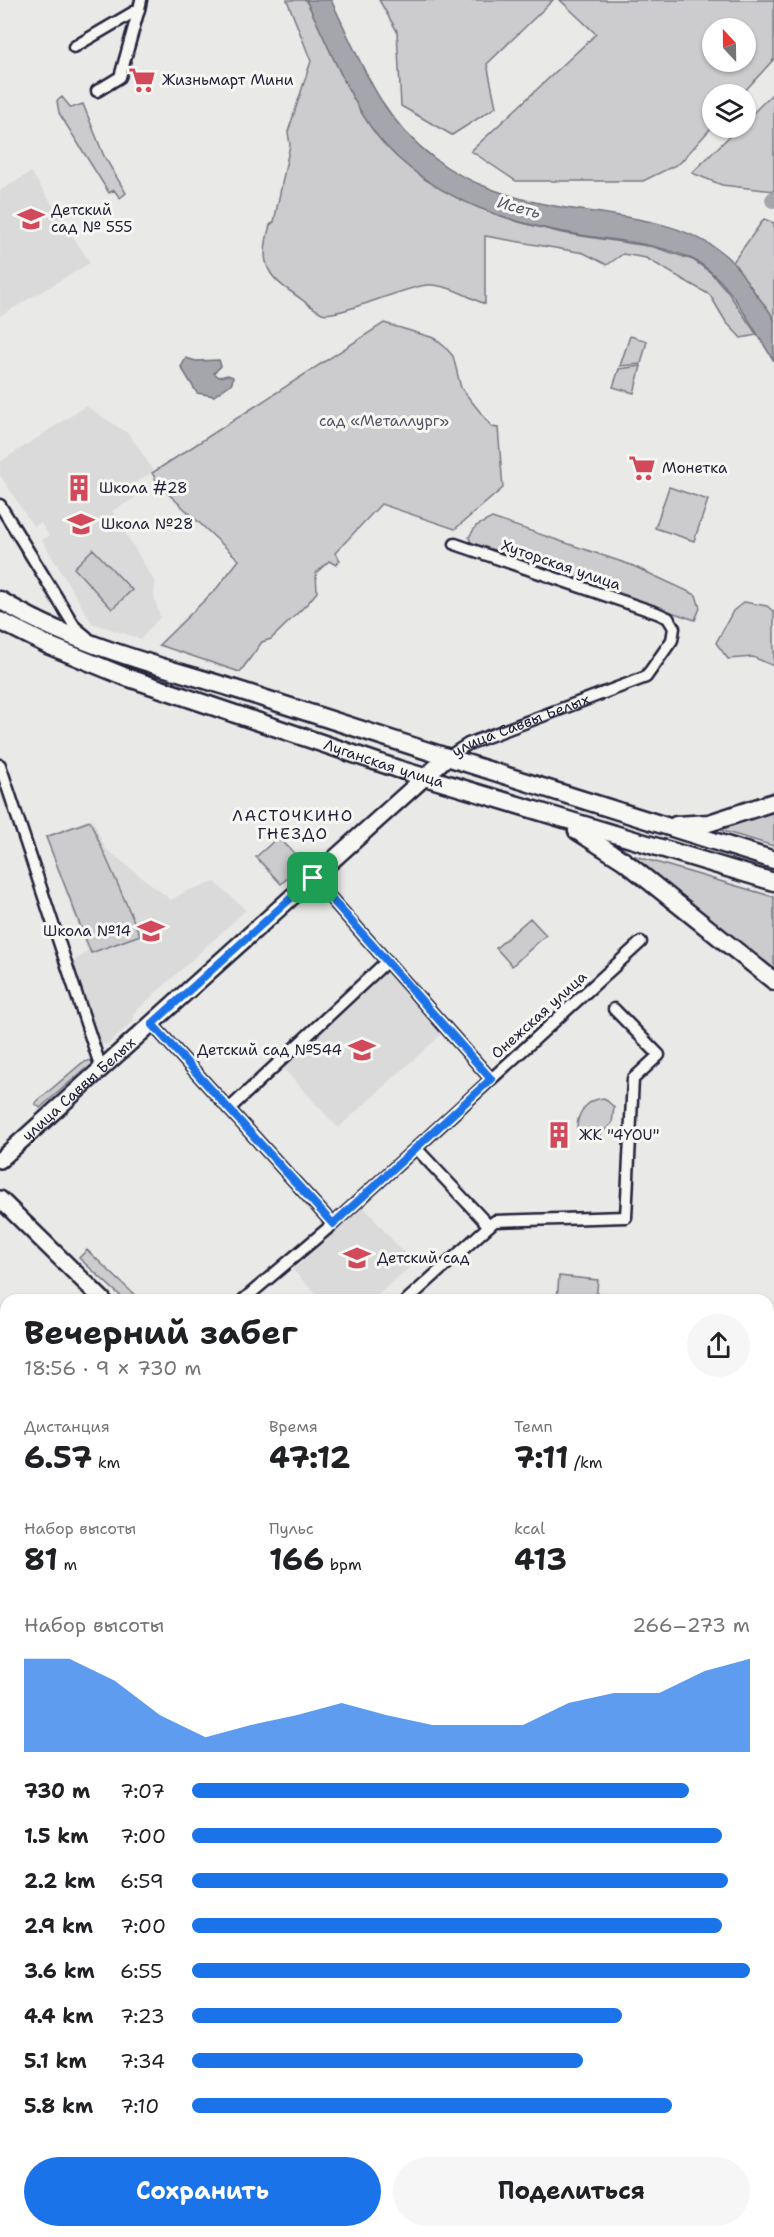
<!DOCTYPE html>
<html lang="ru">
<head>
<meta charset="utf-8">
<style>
	:root { --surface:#fff; --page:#f6f6f6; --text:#202124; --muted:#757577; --accent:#1a73e8 }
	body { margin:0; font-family:"Shantell Sans",sans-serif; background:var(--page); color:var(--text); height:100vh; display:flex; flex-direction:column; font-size:22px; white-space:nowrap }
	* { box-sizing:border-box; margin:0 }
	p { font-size:20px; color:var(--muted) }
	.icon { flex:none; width:33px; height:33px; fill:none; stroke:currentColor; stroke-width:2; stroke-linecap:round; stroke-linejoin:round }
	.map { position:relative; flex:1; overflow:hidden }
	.drawer { position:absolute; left:0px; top:1294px; width:774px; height:944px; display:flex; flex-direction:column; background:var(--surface); border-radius:18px 18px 0 0; box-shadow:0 2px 4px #0004 }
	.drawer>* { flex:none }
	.needle { width:39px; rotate:338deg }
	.tools { position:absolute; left:702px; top:18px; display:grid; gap:12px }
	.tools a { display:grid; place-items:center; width:54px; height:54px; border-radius:50%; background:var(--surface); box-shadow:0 2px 4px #0004; font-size:30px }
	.pin { position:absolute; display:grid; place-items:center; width:51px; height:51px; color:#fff; margin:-26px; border-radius:12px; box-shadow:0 3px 9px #0006 }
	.round { display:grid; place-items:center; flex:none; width:63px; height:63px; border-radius:32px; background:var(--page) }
	.headline { display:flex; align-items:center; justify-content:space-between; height:102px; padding:0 24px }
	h1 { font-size:33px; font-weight:700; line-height:45px }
	.metrics { display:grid; grid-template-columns:repeat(3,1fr); gap:9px; height:102px; padding:6px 24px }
	.metrics div { display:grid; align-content:center }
	.metrics b { font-size:30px; font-weight:700 }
	.metrics small { font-size:16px; font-weight:400 }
	.metrics p { font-size:16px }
	.chart { height:168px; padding:12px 24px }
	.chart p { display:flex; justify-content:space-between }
	.chart svg { width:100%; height:108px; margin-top:6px; fill:var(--accent); opacity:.7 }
	.cta { display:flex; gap:12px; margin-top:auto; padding:12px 24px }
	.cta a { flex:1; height:69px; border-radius:36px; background:var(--accent); color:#fff; font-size:24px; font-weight:700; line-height:69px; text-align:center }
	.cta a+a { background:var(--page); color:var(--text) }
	ul { padding:0 24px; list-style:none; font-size:20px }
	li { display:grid; grid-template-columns:96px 72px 1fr; align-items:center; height:45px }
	li i { height:15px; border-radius:8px; background:var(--accent) }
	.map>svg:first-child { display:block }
</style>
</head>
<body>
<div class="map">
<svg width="774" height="2237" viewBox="0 0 774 2237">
	<rect width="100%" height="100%" fill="#e9e9e7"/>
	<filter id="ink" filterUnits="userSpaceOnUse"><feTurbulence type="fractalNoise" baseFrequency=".0167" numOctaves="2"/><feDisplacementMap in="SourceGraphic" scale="12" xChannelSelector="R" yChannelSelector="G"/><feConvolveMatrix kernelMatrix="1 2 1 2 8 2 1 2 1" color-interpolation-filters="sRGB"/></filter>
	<g filter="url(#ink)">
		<path fill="#dadada" d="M 31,172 L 90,263 L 0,316 L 0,191 Z
			M 86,406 L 129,434 L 154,471 L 129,487 L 135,498 L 112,511 L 155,582 L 154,596 L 160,617 L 141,639 L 92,623 L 42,540 L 49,536 L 41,523 L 33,526 L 0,475 L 0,462 Z
			M 92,818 L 105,848 L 171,900 L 186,891 L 215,882 L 246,910 L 133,1014 L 134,1021 L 108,1044 L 100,1045 L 72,964 L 87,951 L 45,836 Z
			M 386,972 L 442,1034 L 338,1128 L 282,1067 Z
			M 363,1206 L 413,1264 L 372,1300 L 321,1300 L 293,1270 Z
			M 0,1575 L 6,1575 L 6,1896 L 0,1901 Z"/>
		<path fill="#ccccce" stroke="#777784" stroke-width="1.5" fill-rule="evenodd" d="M 287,0 L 306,0 L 360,109 L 489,211 L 519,222 L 562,233 L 654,247 L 693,260 L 711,273 L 727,291 L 757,335 L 741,338 L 726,322 L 710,295 L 646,258 L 623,254 L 607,265 L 584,253 L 485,236 L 485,304 C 468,297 447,284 428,285 C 405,286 335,319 322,313 C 310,307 298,296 287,289 C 261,271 262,253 270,225 L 274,222 L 290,145 L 288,132 L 311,61 Z
			M 379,0 L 553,0 L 487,64 L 496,107 L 452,135 L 401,106 L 397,31 Z
			M 560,0 L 774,0 L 774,59 L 742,94 L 712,94 L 712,127 L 680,163 L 643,181 L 516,181 L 471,151 L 596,34 ZM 712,28 L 746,28 L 746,62 L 712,62 Z
			M 774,92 L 774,191 L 722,185 L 692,173 L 738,128 L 746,128 L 746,120 Z
			M 62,97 L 71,108 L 83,104 L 104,156 L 126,193 L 120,198 L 114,190 L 109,193 L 59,113 L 57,101 Z
			M 764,219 L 774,223 L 774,320 L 733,262 Z
			M 384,323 L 434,338 L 445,347 L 453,356 L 461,388 L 492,427 L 498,428 L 503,488 L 455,529 L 381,504 L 335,553 L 340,560 L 336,565 L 329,561 L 316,573 L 317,592 L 308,603 L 271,639 L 262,642 L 240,672 L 159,645 L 217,588 L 239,560 L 159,485 L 152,473 Z
			M 630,336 L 647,341 L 641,364 L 620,366 Z
			M 641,366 L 634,393 L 613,387 L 619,369 Z
			M 669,487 L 708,500 L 694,541 L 655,528 Z
			M 492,518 L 631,565 L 696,595 L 700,608 L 695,620 L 472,545 L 469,537 L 476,526 Z
			M 93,549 L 132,590 L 112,609 L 74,568 Z
			M 744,602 L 767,606 L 774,612 L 774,666 L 753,657 L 728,659 L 716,643 L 733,611 Z
			M 774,808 L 774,846 L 716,829 Z
			M 90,821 L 140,935 L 91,953 L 46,837 Z
			M 276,839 L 282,841 L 304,863 L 281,884 L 256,857 Z
			M 618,851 L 774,897 L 774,974 Z
			M 530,918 L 546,935 L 512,966 L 496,948 Z
			M 91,1060 L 94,1067 L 89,1072 L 85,1069 L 40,1108 L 35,1103 L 82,1063 Z
			M 604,1098 L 614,1107 L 612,1123 L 596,1139 L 584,1138 L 577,1128 C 577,1112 588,1099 604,1098 Z
			M 87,1250 L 140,1300 L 125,1300 L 79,1258 Z
			M 559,1276 L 598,1280 L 596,1300 L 557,1299 Z
			M 774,2191 L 772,2216 L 774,2237 L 697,2237 L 699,2232 L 768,2232 L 768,2193 Z
			M 187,2232 L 293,2232 L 299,2237 L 189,2237 Z
			M 494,2232 L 552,2232 L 546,2237 L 496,2237 Z"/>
		<path fill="#a5a5ac" stroke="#71717f" stroke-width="1.5" d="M 306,0 L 331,0 C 361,61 378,116 434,158 C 468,185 518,200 560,207 C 614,216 676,218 721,252 C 735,262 744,277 753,290 C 759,299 771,310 774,320 C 774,332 774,349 774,361 C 752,328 730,278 692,259 C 661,244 620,241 586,236 C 512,225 435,200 384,144 C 353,110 327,42 306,0 Z
			M 186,358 L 196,361 L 219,360 L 221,366 L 214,373 L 219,377 L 228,375 L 233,377 L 232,383 L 214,396 L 197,393 L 181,367 Z"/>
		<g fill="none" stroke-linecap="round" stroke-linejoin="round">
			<path stroke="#a5a5ac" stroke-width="16" d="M 773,200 L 774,199"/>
			<defs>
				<g id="street">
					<path d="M 74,47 L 139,9 L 141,0"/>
					<path d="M 97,91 L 120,77 L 139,9"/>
					<path d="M 0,505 L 75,627 L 87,637"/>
					<path id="s1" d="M 446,758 L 468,744 L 646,677 L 672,640 L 674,628 L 668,618 L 657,613 L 455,544"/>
					<path d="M 0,765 L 101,1068"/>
					<path d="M 313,878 L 491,1079"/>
					<path d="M 152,1024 L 333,1224"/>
					<path d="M 229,1109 L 387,961"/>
					<path d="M 416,1148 L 489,1226 L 495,1221 L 626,1217 L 633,1079 L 659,1055 L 614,1009"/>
					<path d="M 243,1300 L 333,1224 L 641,942"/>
					<path d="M 407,1300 L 489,1226"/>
					<path d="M 226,2232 L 233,2237"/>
					<path d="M 243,2232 L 249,2237"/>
				</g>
				<g id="secondary">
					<path id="s2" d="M 0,1160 L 446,758"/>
					<path d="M 0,1199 L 103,1300"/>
					<path d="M 768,1485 L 774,1486"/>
					<path d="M 768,1501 L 774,1501"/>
					<path d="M 0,1525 L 6,1520"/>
					<path d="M 0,1933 L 6,1928"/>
					<path d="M 768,1955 L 774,1959"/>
					<path d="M 768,2045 L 774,2036"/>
					<path d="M 581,2237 L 587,2232"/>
				</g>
				<g id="primary">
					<path d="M 0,600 C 79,649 176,669 263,698 C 433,753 603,807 774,860"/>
					<path id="s3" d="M 0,621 L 50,646 L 126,677 L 398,769 L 774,882"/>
					<path d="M 676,825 L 709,823 L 774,802"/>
					<path d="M 577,831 L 624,861 L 774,981"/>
				</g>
			</defs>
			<use href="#street" stroke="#22223b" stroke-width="15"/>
			<use href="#secondary" stroke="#22223b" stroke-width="20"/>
			<use href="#primary" stroke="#22223b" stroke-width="21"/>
			<use href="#street" stroke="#f6f6f2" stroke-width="10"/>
			<use href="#secondary" stroke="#f6f6f2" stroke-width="15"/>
			<use href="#primary" stroke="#f6f6f2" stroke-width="16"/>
			<path stroke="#22223b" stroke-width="1.5" d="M 0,1545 L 6,1540
				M 0,1568 L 6,1566"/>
		</g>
	</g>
	<g fill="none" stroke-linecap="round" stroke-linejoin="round" filter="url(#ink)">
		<defs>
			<path id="route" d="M 313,878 L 491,1079 L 333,1224 L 152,1024 Z"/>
		</defs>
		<use href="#route" stroke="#fff" stroke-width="12"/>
		<use href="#route" stroke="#1a73e8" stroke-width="8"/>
	</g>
	<defs>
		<symbol id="supermarket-bare" viewBox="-9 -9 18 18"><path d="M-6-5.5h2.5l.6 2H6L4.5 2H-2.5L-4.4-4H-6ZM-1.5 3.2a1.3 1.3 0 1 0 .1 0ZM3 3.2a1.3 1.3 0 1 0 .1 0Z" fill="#d1495b" stroke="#f6f6f2" stroke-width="2.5" paint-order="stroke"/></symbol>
		<symbol id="school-bare" viewBox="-9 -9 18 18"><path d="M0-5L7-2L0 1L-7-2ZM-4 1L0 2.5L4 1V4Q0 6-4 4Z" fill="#d1495b" stroke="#f6f6f2" stroke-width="2.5" paint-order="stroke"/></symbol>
		<symbol id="building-bare" viewBox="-9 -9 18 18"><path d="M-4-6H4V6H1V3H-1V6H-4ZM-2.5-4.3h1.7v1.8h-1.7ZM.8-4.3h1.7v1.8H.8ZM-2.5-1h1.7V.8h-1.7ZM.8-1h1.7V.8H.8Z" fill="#d1495b" stroke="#f6f6f2" stroke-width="2.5" paint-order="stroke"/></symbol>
	</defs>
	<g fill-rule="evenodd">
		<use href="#supermarket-bare" x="123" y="61" width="38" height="38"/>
		<use href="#school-bare" x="12" y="200" width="38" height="38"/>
		<use href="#supermarket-bare" x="623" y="449" width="38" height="38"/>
		<use href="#building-bare" x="60" y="469" width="38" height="38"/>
		<use href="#school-bare" x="62" y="505" width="38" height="38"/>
		<use href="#school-bare" x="132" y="912" width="38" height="38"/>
		<use href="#school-bare" x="343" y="1031" width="38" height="38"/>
		<use href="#building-bare" x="540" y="1116" width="38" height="38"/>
		<use href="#school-bare" x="338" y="1239" width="38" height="38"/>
	</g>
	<g text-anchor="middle" stroke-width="6" stroke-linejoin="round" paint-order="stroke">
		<g font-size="15" fill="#22223b" stroke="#f6f6f2" text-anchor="start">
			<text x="162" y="85">Жизньмарт Мини</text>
			<text x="51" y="215">Детский<tspan x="51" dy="17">сад № 555</tspan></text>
			<text x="662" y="473">Монетка</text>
			<text x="99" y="493">Школа #28</text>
			<text x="101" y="529">Школа №28</text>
			<text x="131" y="936" text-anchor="end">Школа №14</text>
			<text x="342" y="1055" text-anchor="end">Детский сад №544</text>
			<text x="579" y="1140">ЖК "4YOU"</text>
			<text x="377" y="1263">Детский сад</text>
		</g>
		<g font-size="15" fill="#555567" stroke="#f6f6f2">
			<text x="384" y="426">сад «Металлург»</text>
		</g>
		<g font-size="15" fill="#22223b" stroke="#f6f6f2">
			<text transform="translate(561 565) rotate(19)" y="5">Хуторская улица</text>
			<text dy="5" stroke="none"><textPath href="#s1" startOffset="82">улица Саввы Белых</textPath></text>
			<text dy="5" stroke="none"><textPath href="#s3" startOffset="410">Луганская улица</textPath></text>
			<text transform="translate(539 1015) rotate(-42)" y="5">Онежская улица</text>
			<text dy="5" stroke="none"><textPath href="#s2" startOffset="106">улица Саввы Белых</textPath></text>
		</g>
		<g font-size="16" font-style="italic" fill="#565668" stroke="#f6f6f2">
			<text transform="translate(519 207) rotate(15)" y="6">Исеть</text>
		</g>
		<g font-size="16" letter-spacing="1.5" fill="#22223b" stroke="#f6f6f2">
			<text x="293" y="821">ЛАСТОЧКИНО<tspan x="293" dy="18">ГНЕЗДО</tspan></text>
		</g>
	</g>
</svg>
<div class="tools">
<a><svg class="needle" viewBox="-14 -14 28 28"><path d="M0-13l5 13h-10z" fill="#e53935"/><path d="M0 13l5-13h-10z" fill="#757577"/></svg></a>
<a><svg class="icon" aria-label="layers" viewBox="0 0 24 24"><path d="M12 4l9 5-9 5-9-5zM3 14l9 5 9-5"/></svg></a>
</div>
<div class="pin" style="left:313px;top:878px;background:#1e9e55"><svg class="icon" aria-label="arrive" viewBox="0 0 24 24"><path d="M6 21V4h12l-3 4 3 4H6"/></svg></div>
<section class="drawer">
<div class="headline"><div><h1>Вечерний забег</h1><p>18:56 · 9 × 730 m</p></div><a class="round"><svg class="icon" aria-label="share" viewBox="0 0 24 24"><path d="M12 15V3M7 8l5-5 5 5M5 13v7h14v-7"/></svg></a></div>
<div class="metrics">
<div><p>Дистанция</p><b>6.57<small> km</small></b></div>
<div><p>Время</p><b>47:12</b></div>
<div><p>Темп</p><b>7:11<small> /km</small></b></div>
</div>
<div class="metrics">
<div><p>Набор высоты</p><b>81<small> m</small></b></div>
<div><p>Пульс</p><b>166<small> bpm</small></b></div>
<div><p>kcal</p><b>413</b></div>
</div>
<div class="chart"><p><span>Набор высоты</span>266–273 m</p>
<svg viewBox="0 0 160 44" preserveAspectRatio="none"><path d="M0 44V6L10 6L20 15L30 29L40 38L50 33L60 29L70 24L80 29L90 33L100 33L110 33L120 24L130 20L140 20L150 11L160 6V44z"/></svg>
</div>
<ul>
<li><b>730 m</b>7:07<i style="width:89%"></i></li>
<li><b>1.5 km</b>7:00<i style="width:95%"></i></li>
<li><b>2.2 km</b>6:59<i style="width:96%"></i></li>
<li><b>2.9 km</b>7:00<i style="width:95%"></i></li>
<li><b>3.6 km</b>6:55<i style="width:100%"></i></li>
<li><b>4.4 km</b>7:23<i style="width:77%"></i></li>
<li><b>5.1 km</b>7:34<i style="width:70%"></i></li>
<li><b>5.8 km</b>7:10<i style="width:86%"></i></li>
</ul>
<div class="cta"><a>Сохранить</a><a>Поделиться</a></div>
</section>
</div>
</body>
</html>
